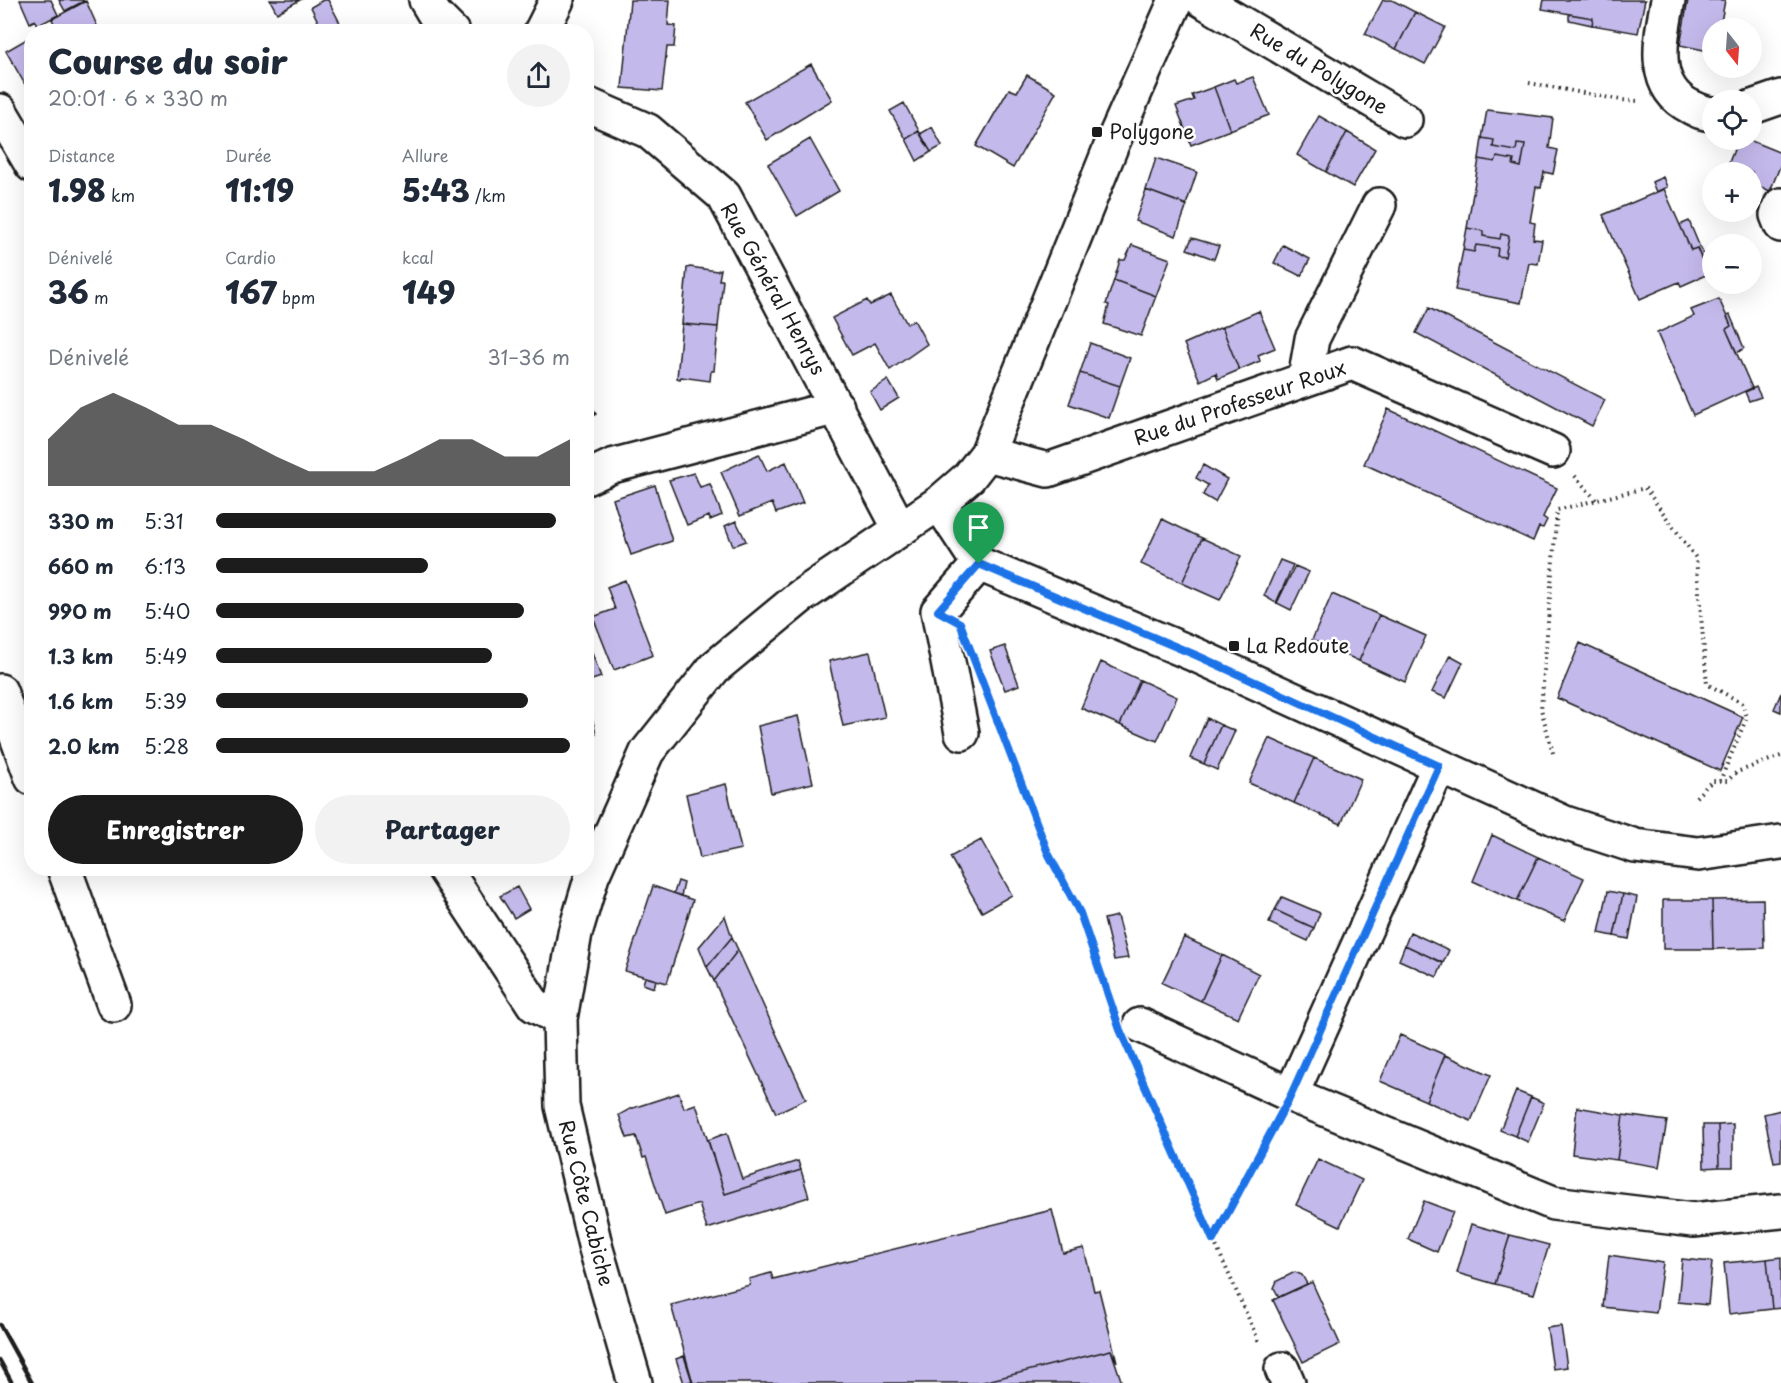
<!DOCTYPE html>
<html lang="fr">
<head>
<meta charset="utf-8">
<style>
	:root { --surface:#fff; --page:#f2f2f3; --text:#1f2937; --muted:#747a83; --accent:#1c1c1c }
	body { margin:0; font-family:"Playpen Sans",sans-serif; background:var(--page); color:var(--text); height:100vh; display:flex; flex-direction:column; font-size:22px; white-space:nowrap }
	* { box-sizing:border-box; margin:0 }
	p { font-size:20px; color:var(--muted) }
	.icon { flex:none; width:33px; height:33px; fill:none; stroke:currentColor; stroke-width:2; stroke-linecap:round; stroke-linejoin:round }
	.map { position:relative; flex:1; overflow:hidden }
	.side { position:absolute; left:24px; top:24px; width:570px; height:852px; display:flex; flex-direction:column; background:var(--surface); border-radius:24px; box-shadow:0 6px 24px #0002 }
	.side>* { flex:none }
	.needle { width:39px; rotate:163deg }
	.controls { position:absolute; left:1702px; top:18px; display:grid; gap:12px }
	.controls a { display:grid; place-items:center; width:60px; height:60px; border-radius:50%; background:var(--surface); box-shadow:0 6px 24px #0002; font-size:30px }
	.pin { position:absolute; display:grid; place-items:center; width:51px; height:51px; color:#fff; margin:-62px -26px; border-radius:50% 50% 50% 0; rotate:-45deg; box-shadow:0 0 6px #0007 }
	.pin .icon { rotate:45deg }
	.round { display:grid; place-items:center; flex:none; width:63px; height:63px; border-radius:32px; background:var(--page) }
	.head { display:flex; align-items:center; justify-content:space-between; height:102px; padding:0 24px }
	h1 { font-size:33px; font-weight:800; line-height:45px }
	.figures { display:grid; grid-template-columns:repeat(3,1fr); gap:9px; height:102px; padding:6px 24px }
	.figures div { display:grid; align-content:center }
	.figures b { font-size:30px; font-weight:800 }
	.figures small { font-size:16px; font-weight:400 }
	.figures p { font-size:16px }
	.chart { height:168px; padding:12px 24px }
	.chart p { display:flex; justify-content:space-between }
	.chart svg { width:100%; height:108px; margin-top:6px; fill:var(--accent); opacity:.7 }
	.primary-button { display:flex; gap:12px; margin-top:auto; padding:12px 24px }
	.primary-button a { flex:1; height:69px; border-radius:36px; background:var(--accent); color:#fff; font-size:24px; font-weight:800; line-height:69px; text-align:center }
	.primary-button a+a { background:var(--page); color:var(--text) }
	ul { padding:0 24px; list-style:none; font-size:20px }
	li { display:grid; grid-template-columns:96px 72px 1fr; align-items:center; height:45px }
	li i { height:15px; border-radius:8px; background:var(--accent) }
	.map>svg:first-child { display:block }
</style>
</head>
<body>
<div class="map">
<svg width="1781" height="1383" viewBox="0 0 1781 1383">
	<rect width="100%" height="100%" fill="#fff"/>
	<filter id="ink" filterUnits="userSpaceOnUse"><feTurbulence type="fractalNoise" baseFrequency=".0167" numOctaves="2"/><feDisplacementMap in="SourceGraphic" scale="12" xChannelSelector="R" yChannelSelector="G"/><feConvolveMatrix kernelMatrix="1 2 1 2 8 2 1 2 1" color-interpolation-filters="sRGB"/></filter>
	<g filter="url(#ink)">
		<path fill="#c4b9eb" stroke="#1c1c1c" stroke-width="1.5" d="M 20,0 L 51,0 L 58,15 L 37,26 L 35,20 L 30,23 Z
			M 59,0 L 83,0 L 84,1 L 65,11 Z
			M 270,0 L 300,0 L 277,13 Z
			M 323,0 L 328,0 L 341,25 L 328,32 L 323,32 L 311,7 Z
			M 630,0 L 670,0 L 668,25 L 676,26 L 674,47 L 667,47 L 662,91 L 622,88 Z
			M 1383,0 L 1392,0 L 1415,12 L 1396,49 L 1365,34 Z
			M 1544,0 L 1645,0 L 1638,33 L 1592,25 L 1593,18 L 1542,9 Z
			M 1688,0 L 1725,0 L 1720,28 L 1713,28 L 1713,52 L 1680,45 Z
			M 86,1 L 99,30 L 58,32 L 52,19 Z
			M 1415,12 L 1445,27 L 1425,64 L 1396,49 Z
			M 1569,14 L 1593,18 L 1592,25 L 1569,20 Z
			M 32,36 L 32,85 L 27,88 L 6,51 Z
			M 811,64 L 832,100 L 767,140 L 745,102 Z
			M 1027,75 L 1056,92 L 1013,168 L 976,146 L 1009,89 L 1017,92 Z
			M 1253,77 L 1269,115 L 1230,130 L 1214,87 L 1234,79 L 1236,83 Z
			M 1214,87 L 1230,130 L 1191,145 L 1176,106 L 1194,100 L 1192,95 Z
			M 904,103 L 919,131 L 906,139 L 890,111 Z
			M 1487,110 L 1553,118 L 1549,148 L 1558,150 L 1553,174 L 1544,172 L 1541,188 L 1536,187 L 1530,222 L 1535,223 L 1533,239 L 1542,240 L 1538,264 L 1529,263 L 1521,303 L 1455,290 L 1463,250 L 1474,252 L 1476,245 L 1498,248 L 1497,256 L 1505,257 L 1509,236 L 1501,234 L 1500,239 L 1483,236 L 1483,231 L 1467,228 L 1479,159 L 1495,162 L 1497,157 L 1514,160 L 1513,165 L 1521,167 L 1525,145 L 1517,144 L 1516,151 L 1493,147 L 1494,140 L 1482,138 Z
			M 1319,116 L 1347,132 L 1326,172 L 1297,155 Z
			M 932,127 L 942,146 L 931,152 L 920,134 Z
			M 919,131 L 931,152 L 917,161 L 906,139 Z
			M 1347,132 L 1375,149 L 1353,187 L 1326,172 Z
			M 1482,138 L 1494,140 L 1493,147 L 1516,151 L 1517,144 L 1525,145 L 1521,167 L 1513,165 L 1514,160 L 1497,157 L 1495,162 L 1479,159 Z
			M 810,139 L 839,191 L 797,216 L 768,164 Z
			M 1738,140 L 1749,140 L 1781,153 L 1781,164 L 1770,191 L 1752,183 L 1752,172 L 1725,172 Z
			M 1156,158 L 1197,172 L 1186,205 L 1146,190 Z
			M 1663,177 L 1667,187 L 1656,192 L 1652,182 Z
			M 1664,189 L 1691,250 L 1697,248 L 1708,274 L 1681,286 L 1679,282 L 1640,299 L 1603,215 Z
			M 1146,190 L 1187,205 L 1176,236 L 1135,221 Z
			M 1689,221 L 1704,257 L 1701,258 L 1697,248 L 1691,250 L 1680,225 Z
			M 1467,228 L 1483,231 L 1483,236 L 1500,239 L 1501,234 L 1509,236 L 1505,257 L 1497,256 L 1498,248 L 1476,245 L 1474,252 L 1463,250 Z
			M 1192,238 L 1219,246 L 1214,259 L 1187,249 Z
			M 1132,245 L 1170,259 L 1156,296 L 1114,280 L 1120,260 L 1125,260 Z
			M 1283,245 L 1310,259 L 1301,276 L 1274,263 Z
			M 690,267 L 717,271 L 721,269 L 719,280 L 723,280 L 718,327 L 682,324 L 687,268 Z
			M 1114,280 L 1156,296 L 1141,336 L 1104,324 L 1109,305 L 1106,304 Z
			M 891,295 L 907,324 L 914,320 L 927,344 L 890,370 L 875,343 L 852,355 L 832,318 L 867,300 L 870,305 Z
			M 1719,299 L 1731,326 L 1726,329 L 1752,388 L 1693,415 L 1657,333 L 1694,316 L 1691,310 Z
			M 1429,308 L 1605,400 L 1592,426 L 1416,333 Z
			M 1259,311 L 1275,348 L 1258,355 L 1260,361 L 1239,370 L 1222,327 Z
			M 1730,315 L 1744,348 L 1737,353 L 1726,329 L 1731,326 L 1727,316 Z
			M 682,324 L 718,327 L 714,371 L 711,371 L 710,381 L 681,377 L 680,379 L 677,378 Z
			M 1222,327 L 1239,370 L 1218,379 L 1216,373 L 1200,381 L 1184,344 Z
			M 1090,343 L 1130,358 L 1120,386 L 1080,373 Z
			M 1080,373 L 1120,386 L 1109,418 L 1069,404 Z
			M 888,380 L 899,398 L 880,410 L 870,392 Z
			M 1756,387 L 1761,397 L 1749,401 L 1745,392 Z
			M 586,399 L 596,414 L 586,420 Z
			M 1388,409 L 1557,488 L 1543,517 L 1547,520 L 1543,528 L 1539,527 L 1533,541 L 1364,464 Z
			M 759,454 L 767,471 L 786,462 L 803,503 L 776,513 L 772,503 L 740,516 L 721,472 Z
			M 1203,465 L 1227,479 L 1215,502 L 1203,495 L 1208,485 L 1196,478 Z
			M 694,473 L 700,487 L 710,484 L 722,515 L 710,520 L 709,516 L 687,525 L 669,480 Z
			M 655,485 L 672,541 L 631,555 L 613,499 Z
			M 1162,519 L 1202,538 L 1182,583 L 1141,564 Z
			M 736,521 L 746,541 L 733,546 L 725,526 Z
			M 1202,538 L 1241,556 L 1220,600 L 1182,583 Z
			M 1280,560 L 1293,565 L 1276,603 L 1264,596 Z
			M 1295,566 L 1309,572 L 1291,610 L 1277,603 Z
			M 625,580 L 653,655 L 614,670 L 593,617 L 615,609 L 607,587 Z
			M 1332,594 L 1379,615 L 1359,661 L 1312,640 Z
			M 1379,615 L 1426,636 L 1405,682 L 1359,661 Z
			M 1580,643 L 1743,717 L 1720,771 L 1557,698 Z
			M 1005,646 L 1019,685 L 1005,690 L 990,651 Z
			M 590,647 L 601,677 L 586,682 L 586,649 Z
			M 870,652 L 885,717 L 843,726 L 829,661 Z
			M 1450,655 L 1463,662 L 1446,698 L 1432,692 Z
			M 1101,662 L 1140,680 L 1120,725 L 1081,708 Z
			M 1140,680 L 1177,697 L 1157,741 L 1120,725 Z
			M 1781,693 L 1781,712 L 1774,709 Z
			M 591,714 L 596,734 L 586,738 L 586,716 Z
			M 798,716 L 813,783 L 771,793 L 758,726 Z
			M 1207,718 L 1221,725 L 1204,764 L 1190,758 Z
			M 1221,725 L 1235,731 L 1217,770 L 1204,764 Z
			M 1269,738 L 1314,758 L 1294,803 L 1249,783 Z
			M 1314,758 L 1361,779 L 1341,824 L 1294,803 Z
			M 726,784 L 741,849 L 700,858 L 686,794 Z
			M 1492,835 L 1538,857 L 1517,901 L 1473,881 Z
			M 981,840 L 1012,895 L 982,912 L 950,857 Z
			M 1538,857 L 1584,878 L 1564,921 L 1517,901 Z
			M 678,881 L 684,883 L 681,896 L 674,893 Z
			M 653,886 L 693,900 L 667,983 L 625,971 Z
			M 517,887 L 529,909 L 514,918 L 500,896 Z
			M 1608,891 L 1623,894 L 1614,936 L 1599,933 Z
			M 1623,894 L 1637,897 L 1629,939 L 1614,936 Z
			M 1282,897 L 1320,913 L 1314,928 L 1275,910 Z
			M 1763,899 L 1764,948 L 1713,949 L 1712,900 Z
			M 1663,900 L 1712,900 L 1713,949 L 1663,949 Z
			M 1275,910 L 1314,928 L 1308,941 L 1269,923 Z
			M 725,916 L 732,937 L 707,967 L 699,947 Z
			M 1117,916 L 1128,958 L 1114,960 L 1104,919 Z
			M 1410,932 L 1449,950 L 1443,963 L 1405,945 Z
			M 732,937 L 738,950 L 714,981 L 707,967 Z
			M 1184,937 L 1222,955 L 1201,1001 L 1162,983 Z
			M 1405,945 L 1443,963 L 1437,977 L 1399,960 Z
			M 738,950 L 806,1099 L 776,1113 L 714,981 Z
			M 1222,955 L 1259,974 L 1238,1018 L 1201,1001 Z
			M 645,977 L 656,980 L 654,988 L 643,984 Z
			M 1400,1035 L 1445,1055 L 1426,1101 L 1380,1081 Z
			M 1445,1055 L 1491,1075 L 1471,1121 L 1426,1101 Z
			M 1516,1091 L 1531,1097 L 1515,1136 L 1500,1130 Z
			M 679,1093 L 684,1108 L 696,1104 L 725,1194 L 801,1170 L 809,1197 L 707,1229 L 699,1204 L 665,1215 L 646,1157 L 643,1158 L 636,1136 L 627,1138 L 619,1115 L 630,1109 Z
			M 1531,1097 L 1544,1103 L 1528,1142 L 1515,1136 Z
			M 1577,1107 L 1623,1115 L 1617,1160 L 1572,1154 Z
			M 1781,1110 L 1781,1161 L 1774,1162 L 1764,1114 Z
			M 1623,1115 L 1667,1121 L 1659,1167 L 1617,1160 Z
			M 1733,1124 L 1733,1167 L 1719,1167 L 1718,1125 Z
			M 1703,1125 L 1718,1125 L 1719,1167 L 1704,1168 Z
			M 727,1133 L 742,1179 L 798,1161 L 801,1170 L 725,1194 L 708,1140 Z
			M 1318,1159 L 1362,1180 L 1340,1226 L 1296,1205 Z
			M 1424,1201 L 1453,1212 L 1437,1252 L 1408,1239 Z
			M 1052,1210 L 1063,1253 L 1084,1248 L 1094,1291 L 1099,1290 L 1117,1362 L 1111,1350 L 979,1383 L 693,1383 L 671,1305 L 750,1285 L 749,1279 L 771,1273 L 773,1279 Z
			M 1471,1224 L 1510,1235 L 1495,1284 L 1457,1273 Z
			M 1510,1235 L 1549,1245 L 1534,1294 L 1495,1284 Z
			M 1609,1255 L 1663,1263 L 1656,1313 L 1603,1307 Z
			M 1781,1257 L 1781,1308 L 1772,1309 L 1767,1259 Z
			M 1682,1259 L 1712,1262 L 1708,1305 L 1678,1302 Z
			M 1767,1259 L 1772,1309 L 1729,1314 L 1724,1263 Z
			M 1295,1272 L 1302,1275 L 1307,1284 L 1279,1297 L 1274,1288 L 1277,1281 Z
			M 1312,1282 L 1340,1344 L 1303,1362 L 1273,1300 Z
			M 1561,1326 L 1567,1367 L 1553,1369 L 1547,1328 Z
			M 1111,1350 L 1122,1383 L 979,1383 Z
			M 684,1356 L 692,1381 L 684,1383 L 676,1359 Z"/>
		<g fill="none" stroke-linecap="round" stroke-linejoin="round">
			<defs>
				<path id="minor" d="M 426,0 L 435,15 L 452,32
					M 1202,0 L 1405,120
					M 1668,0 C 1661,38 1649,87 1691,107 C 1699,111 1705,114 1713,114
					M 541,32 L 557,0
					M 586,104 L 648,131 L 724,196 L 900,529
					M 1752,107 L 1781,97
					M 0,111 L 32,165
					M 1781,205 L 1777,215 L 1781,225
					M 1305,379 L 1312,339 L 1379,205
					M 987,454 L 1048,470 L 1352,363 L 1553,451
					M 586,478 L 612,466 L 837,407
					M 939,503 L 979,564 L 1198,656 L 1565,823 L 1635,846 L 1698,854 L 1781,842
					M 0,691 L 32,778
					M 962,733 L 938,611 L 979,564
					M 64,868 L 114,1005
					M 444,868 L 534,1005 L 560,1019
					M 1140,1025 L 1291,1095 L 1553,1203 L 1693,1220 L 1781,1211
					M 1291,1095 L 1439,766
					M 1282,1369 L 1288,1383
					M 635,1383 L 596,1249 L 562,1106 L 560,1019 L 575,933 L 592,876 L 647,752 L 714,668 L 800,597 L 939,503 L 969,477 L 987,454 L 1112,144 L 1176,0"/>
			</defs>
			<use href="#minor" stroke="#1c1c1c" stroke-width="38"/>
			<path stroke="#1c1c1c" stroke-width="4" stroke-dasharray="1.5 4.5" stroke-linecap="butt" d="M 1529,83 L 1621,100 L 1638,101
				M 1575,476 L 1596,500
				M 997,715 L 1048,853 L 1080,913 L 1112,1006
				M 1553,753 L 1541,709 L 1557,510 L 1645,488 L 1696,558 L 1707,684 L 1742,703 L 1747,717 L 1720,781
				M 1696,797 L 1712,781 L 1727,781 L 1737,772 L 1781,756
				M 1133,1060 L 1260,1344
				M 1214,1239 L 1275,1124"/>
			<use href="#minor" stroke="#fff" stroke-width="33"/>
			<path stroke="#1c1c1c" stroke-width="4.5" d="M 0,1325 L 32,1383
				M 0,1361 L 12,1383"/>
		</g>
	</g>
	<g fill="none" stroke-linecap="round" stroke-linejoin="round" filter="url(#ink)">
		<defs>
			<path id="route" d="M 979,564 L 1198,656 L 1439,766 L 1291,1095 L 1213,1240 L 1120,1030 L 1080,913 L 1048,853 L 960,623 L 938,611 Z"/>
		</defs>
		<use href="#route" stroke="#fff" stroke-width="12"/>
		<use href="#route" stroke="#1a73e8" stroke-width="8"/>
	</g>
	<g fill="#1c1c1c" stroke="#fff" stroke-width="2">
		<rect x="1091" y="126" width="12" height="12" rx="3"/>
		<rect x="1228" y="640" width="12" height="12" rx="3"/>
	</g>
	<g text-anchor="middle" stroke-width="5" stroke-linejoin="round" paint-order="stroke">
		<g font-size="20" fill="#1c1c1c" stroke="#fff">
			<text transform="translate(1319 69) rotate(31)" y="7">Rue du Polygone</text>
			<text transform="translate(773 289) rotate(61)" y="7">Rue Général Henrys</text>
			<text transform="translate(1240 403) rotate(-19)" y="7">Rue du Professeur Roux</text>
			<text transform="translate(586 1203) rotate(76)" y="7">Rue Côte Cabiche</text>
		</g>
		<g font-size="20" fill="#1c1c1c" stroke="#fff" text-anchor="start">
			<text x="1109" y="139">Polygone</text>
			<text x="1246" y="653">La Redoute</text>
		</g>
	</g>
</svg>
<div class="controls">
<a><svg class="needle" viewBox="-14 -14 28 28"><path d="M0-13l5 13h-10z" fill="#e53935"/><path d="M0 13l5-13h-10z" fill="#747a83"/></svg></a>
<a><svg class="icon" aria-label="locate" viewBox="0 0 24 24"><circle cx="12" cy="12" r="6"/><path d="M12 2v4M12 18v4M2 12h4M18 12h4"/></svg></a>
<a>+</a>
<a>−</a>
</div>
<div class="pin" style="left:979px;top:564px;background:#1e9e55"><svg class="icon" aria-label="arrive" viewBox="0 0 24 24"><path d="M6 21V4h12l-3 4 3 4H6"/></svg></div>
<section class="side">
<div class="head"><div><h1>Course du soir</h1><p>20:01 · 6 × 330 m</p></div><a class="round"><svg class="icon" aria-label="share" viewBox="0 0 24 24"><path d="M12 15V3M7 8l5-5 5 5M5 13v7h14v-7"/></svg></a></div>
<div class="figures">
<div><p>Distance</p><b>1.98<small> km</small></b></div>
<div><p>Durée</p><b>11:19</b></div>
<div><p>Allure</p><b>5:43<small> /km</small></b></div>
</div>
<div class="figures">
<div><p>Dénivelé</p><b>36<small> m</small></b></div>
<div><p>Cardio</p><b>167<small> bpm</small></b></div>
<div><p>kcal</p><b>149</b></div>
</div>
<div class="chart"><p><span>Dénivelé</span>31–36 m</p>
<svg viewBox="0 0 160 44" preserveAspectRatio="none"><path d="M0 44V25L10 12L20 6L30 12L40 19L50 19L60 25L70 32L80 38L90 38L100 38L110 32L120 25L130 25L140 32L150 32L160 25V44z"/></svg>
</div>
<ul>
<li><b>330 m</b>5:31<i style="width:96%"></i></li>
<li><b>660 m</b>6:13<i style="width:60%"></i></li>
<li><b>990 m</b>5:40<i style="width:87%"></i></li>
<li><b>1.3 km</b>5:49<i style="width:78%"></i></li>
<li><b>1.6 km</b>5:39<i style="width:88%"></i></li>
<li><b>2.0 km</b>5:28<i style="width:100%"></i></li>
</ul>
<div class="primary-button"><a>Enregistrer</a><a>Partager</a></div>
</section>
</div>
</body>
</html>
